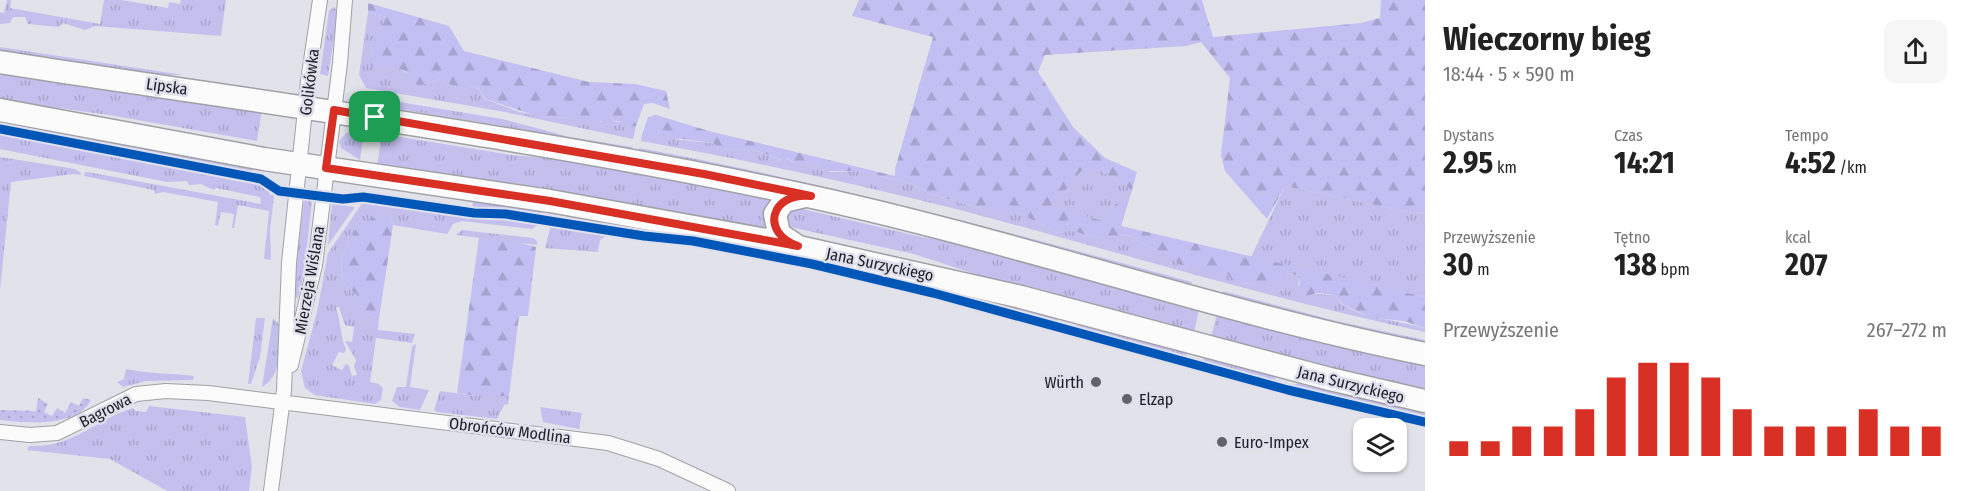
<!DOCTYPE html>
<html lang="pl">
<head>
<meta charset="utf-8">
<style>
	:root { --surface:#fff; --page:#f6f6f6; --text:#222; --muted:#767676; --accent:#d93025 }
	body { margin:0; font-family:"Fira Sans Condensed",sans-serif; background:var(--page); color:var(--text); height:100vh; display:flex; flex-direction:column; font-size:22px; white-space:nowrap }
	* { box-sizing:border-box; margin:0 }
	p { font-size:20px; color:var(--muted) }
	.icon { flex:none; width:33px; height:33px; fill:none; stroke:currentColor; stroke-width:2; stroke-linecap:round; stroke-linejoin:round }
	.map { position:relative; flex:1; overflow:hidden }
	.panel { display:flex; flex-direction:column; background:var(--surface); width:540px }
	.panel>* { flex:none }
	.tools { position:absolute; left:1353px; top:418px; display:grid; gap:12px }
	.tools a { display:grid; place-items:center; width:54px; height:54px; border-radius:12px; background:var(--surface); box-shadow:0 2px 4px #0004; font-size:30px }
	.pin { position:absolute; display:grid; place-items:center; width:51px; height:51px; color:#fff; margin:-26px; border-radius:12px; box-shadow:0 3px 9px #0006 }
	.round { display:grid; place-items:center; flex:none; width:63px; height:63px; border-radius:12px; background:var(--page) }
	.overview { display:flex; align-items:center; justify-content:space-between; height:102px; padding:0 18px }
	h1 { font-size:33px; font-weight:700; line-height:45px }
	.figures { display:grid; grid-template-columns:repeat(3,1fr); gap:9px; height:102px; padding:6px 18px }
	.figures div { display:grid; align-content:center }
	.figures b { font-size:30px; font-weight:700 }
	.figures small { font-size:16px; font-weight:400 }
	.figures p { font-size:16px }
	.chart { height:168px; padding:12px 18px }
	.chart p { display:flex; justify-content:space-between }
	.chart svg { width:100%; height:108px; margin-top:6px; stroke:var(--accent); stroke-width:6 }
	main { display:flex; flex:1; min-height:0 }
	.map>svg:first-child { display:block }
</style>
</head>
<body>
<main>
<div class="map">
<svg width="1425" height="491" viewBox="0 0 1425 491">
	<defs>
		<pattern id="grass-tufts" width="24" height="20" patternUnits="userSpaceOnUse" patternTransform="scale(1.5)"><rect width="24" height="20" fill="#c3c0ee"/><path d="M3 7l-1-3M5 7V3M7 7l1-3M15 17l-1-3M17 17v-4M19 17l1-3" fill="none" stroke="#a7a5cc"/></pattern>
		<pattern id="forest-firs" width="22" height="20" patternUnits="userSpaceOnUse" patternTransform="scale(1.5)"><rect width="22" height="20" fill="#c2bff2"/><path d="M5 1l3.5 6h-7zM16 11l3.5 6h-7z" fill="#a6a4cf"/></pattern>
		<pattern id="garden-dots" width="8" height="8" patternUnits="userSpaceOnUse" patternTransform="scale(1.5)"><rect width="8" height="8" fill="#c3c0ee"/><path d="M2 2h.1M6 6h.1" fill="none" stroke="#a7a5cc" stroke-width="1.8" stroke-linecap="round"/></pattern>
	</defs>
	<rect width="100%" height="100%" fill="#e2e2ea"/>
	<path fill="url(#grass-tufts)" fill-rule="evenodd" d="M 7,0 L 11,0 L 10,8 L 100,24 L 104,0 L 122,0 L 168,8 L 169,2 L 180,4 L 181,0 L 226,0 L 221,36 L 95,26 L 85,30 L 63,23 L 59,27 L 28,24 L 25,17 L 13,17 L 10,23 L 0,24 L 0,12 L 4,13 Z
		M 334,7 L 338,12 L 328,76 L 320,74 L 329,11 Z
		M 368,13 L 387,17 L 387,23 L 371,46 L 377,66 L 396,67 L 425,84 L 441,79 C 451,87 465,91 477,86 L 485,99 L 519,112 L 539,116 L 542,118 L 560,117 L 601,122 L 609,113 L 613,121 L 636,126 L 633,139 L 505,112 L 366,88 L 359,75 Z
		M 0,47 L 183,75 L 166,75 L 15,53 L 0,50 Z
		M 0,73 L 262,109 L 257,141 L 109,115 L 0,100 Z
		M 387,100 L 502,119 L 570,137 L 632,147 L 631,151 L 590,147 L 514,128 L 386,107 Z
		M 0,121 L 253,167 L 252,173 L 0,125 Z
		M 364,131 L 360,160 L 341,148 L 339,141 L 346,133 Z
		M 658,132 L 664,132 L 680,140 L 712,143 L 719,150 L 751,149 L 781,160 L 786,158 L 796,164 L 811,162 L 830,172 L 857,171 L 910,183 L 928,193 L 978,208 L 988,205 L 1002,211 L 1019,213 L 1058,233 L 1071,230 L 1094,238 L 1129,235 L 1153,249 L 1168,253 L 1187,266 L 1200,266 L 1227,274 L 1244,284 L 1283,277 L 1285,273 L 1300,276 L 1298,285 L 1312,294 L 1335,295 C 1338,298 1341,304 1345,306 C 1359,317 1405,322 1425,328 L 1425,332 C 1266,298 1112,250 956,209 C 852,183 747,160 641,141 L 642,135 Z
		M 0,133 L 262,183 L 268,188 L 270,195 L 274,195 L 270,231 L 271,260 L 264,259 L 269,211 L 238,205 L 234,228 L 232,228 L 234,214 L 221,212 L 218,226 L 215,225 L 218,202 L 163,192 L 155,194 L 154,190 L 84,176 L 85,172 L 93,173 L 261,204 L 260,197 L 216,188 L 214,190 L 201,184 L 189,185 L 187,181 L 167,182 L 0,149 Z
		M 382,134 L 511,155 L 584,161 L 775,196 L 768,229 L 607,200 L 377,165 Z
		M 639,148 C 826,182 1008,232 1192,282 L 1191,286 L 638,152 Z
		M 0,157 L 75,169 L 81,173 L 81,175 L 73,174 L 11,182 L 0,290 Z
		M 1080,171 L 1101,171 L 1132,190 L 1121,226 L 1050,207 Z
		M 1285,186 L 1413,213 L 1425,212 L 1425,297 L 1251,257 Z
		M 304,200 L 312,201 L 304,273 L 298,298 L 294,296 L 294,283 Z
		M 484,201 L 540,209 L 543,216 L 472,208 L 473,202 Z
		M 363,202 L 464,216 L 487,215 L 541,223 L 532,229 L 462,221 L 453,224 L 447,234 L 393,225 L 391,217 L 356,228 L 341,260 L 343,283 L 356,294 L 365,312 L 379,319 L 378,330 L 415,334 L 412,343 L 376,338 L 370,382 L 379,384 L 383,389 L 381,400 L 375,404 L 315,395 L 305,388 L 301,371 L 317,312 L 328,253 ZM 336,307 L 339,307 L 345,325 L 354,327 L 352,342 L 345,341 L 356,360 L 354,366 L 357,375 L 352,376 L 349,366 L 346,364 L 342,370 L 332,365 L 339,352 L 344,353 L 346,349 C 341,339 340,319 336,307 Z
		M 332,204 L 355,207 L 328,245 Z
		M 794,207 L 922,237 L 997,250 L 1200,306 L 1194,332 L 984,277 L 914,254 L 790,227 L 782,215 Z
		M 551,225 L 606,234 L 606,236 L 600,240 L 598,252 L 545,248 Z
		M 462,230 L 533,238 L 537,241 L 537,245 L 456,235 Z
		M 935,289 L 1055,316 L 1060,324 Z
		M 1223,291 L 1336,321 L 1425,340 L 1425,347 L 1221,298 Z
		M 1218,311 L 1425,361 L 1425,391 L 1211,336 Z
		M 256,318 L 265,318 L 260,357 L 251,384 L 248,384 Z
		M 273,318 L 279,324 C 279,345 283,376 262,387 Z
		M 1080,323 L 1188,351 L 1187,355 L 1183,357 L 1074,328 Z
		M 416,344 L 410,387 L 429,390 L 420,410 L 400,407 L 392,401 L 397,387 L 406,387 L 412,346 Z
		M 1205,356 L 1273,375 L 1279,384 L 1203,363 Z
		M 126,369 C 149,374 170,373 194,376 L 193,380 L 146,381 L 123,387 L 117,382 L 124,379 Z
		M 1300,382 L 1419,410 L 1425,414 L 1425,419 L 1289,387 Z
		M 440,391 L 476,396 L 509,396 L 508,404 L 504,405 L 497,419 L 437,412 L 434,410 Z
		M 149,406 L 245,417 L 252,467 L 249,491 L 167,491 L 110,459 L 27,450 L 29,446 C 74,448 94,420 133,408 L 135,411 L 146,412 Z
		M 540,407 L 582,413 L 579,429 L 543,422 Z"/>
	<path fill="url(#forest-firs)" d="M 859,0 L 1202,0 L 1213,37 L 1361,23 L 1380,18 L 1381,0 L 1425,0 L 1425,212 L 1413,213 L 1285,186 L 1267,219 L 1225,171 L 1221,155 L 1230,78 L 1201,42 L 1186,46 L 1045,55 L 1038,72 L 1073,127 L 1105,158 L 1137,172 L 1132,190 L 1101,171 L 1081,171 L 1051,207 L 1100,220 L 1111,218 L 1115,204 L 1128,201 L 1121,226 L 1425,297 L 1425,328 L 1404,321 L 1373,318 L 1345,306 L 1335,295 L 1318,293 L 1305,296 L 1299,293 L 1300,276 L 1286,273 L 1281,282 C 1266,284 1258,280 1244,284 L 1233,280 L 1227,274 L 1179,264 L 1168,253 L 1153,249 L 1129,235 L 1094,238 L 1071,230 L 1058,233 L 1019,213 L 994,212 L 988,205 L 978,208 L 928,193 L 910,183 L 857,171 L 826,171 C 814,161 810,163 796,164 L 787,158 L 782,160 L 751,149 L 719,150 L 713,143 L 674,138 L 664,132 L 653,136 L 642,135 L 648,117 L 656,115 L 709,131 L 895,176 L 895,169 L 933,37 L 852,16 Z
		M 368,3 L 449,26 L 464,51 L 589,82 L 635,84 L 666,91 L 670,109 L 653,103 L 644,104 L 636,126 L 623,127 L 619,121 L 613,121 L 609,113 L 608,120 L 597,122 L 560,117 L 542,118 L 486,99 L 477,86 C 465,91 451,87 441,79 L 421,85 L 415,84 C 403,60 387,71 370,65 L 374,57 L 371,46 L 387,17 L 368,13 Z
		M 391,217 L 393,225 L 379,319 L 365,312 L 356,294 L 343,283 L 341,260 L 356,228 L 372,218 Z
		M 479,238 L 516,242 L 536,247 L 528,316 L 519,316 L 509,396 L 476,396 L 457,393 Z"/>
	<path fill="url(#garden-dots)" d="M 38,398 L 48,404 L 44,412 L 52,416 L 57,408 L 65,413 L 71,402 L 79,406 L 83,398 L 91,400 C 77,428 26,423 0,420 L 0,410 L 36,411 Z"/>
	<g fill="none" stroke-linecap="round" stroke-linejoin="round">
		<defs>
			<path id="street" d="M 291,365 L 315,265 L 340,63 L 345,0
				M 0,432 L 30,435 L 57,433 L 136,394 L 166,391 L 208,393 L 608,443 L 659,459 L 728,491
				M 271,491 L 284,390 L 289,263 L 308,81 L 320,0"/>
			<path id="primary" d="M 0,62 C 270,104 541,138 808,196 C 1016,241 1217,312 1425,354
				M 0,110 L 264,159 L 550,201 L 772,241 L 1021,297 L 1330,379 L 1425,401
				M 797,246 L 779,234 L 775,214 L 784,201 L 805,196"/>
		</defs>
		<use href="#street" stroke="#a0a0a6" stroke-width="16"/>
		<use href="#primary" stroke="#a0a0a6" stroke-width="25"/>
		<use href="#street" stroke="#fbfbfc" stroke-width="14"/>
		<use href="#primary" stroke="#fbfbfc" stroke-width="22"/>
		<defs>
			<path id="cycleway" d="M 0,129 L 261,179 L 279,191 L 343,199 L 363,197 L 474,213 L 506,214 L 644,236 L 693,241 L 812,264 L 933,293 L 1288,390 L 1425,422"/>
		</defs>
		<use href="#cycleway" stroke="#dfdfee" stroke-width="13"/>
		<use href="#cycleway" stroke="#0057b8" stroke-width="9"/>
	</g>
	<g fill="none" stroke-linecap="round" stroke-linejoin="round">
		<defs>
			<path id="route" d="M 334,110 L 704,174 L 811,196 C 770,192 760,233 798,246 L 550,201 L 326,168 Z"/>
		</defs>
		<use href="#route" stroke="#fff" stroke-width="12"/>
		<use href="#route" stroke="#d93025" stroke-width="8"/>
	</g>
	<g fill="#626268" stroke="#dfdfee" stroke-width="2">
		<circle cx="1096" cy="382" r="6"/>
		<circle cx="1127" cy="399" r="6"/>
		<circle cx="1222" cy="442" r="6"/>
	</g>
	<g text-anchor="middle" stroke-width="5" stroke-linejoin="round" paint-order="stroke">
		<g font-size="16" fill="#1d1d22" stroke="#dfdfee">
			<text transform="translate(309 82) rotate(-83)" y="6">Golikówka</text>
			<text transform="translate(167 86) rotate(8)" y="6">Lipska</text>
			<text transform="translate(880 264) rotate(12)" y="6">Jana Surzyckiego</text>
			<text transform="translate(309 280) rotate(-80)" y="6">Mierzeja Wiślana</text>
			<text transform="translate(1351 384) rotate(14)" y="6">Jana Surzyckiego</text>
			<text transform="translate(105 410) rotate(-27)" y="6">Bagrowa</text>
			<text transform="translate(510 430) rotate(7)" y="6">Obrońców Modlina</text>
		</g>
		<g font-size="16" fill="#1d1d22" stroke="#dfdfee" text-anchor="start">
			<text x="1084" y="388" text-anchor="end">Würth</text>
			<text x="1139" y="405">Elzap</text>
			<text x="1234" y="448">Euro-Impex</text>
		</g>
	</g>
</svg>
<div class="tools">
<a><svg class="icon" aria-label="layers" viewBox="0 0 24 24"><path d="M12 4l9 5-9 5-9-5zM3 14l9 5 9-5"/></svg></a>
</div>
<div class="pin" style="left:375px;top:117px;background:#1e9e55"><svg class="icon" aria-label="arrive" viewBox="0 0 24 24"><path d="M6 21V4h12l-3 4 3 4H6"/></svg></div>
</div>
<section class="panel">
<div class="overview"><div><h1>Wieczorny bieg</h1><p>18:44 · 5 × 590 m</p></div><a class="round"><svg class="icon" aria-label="share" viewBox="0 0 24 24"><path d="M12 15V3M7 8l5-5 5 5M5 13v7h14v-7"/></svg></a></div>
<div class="figures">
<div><p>Dystans</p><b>2.95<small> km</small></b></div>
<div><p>Czas</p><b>14:21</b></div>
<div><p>Tempo</p><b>4:52<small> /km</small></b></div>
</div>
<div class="figures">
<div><p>Przewyższenie</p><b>30<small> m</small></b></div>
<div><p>Tętno</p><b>138<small> bpm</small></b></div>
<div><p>kcal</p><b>207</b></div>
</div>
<div class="chart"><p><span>Przewyższenie</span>267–272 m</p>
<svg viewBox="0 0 160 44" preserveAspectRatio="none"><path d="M5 44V38M15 44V38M25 44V32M35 44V32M45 44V25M55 44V12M65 44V6M75 44V6M85 44V12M95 44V25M105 44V32M115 44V32M125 44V32M135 44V25M145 44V32M155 44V32"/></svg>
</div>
</section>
</main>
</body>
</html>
